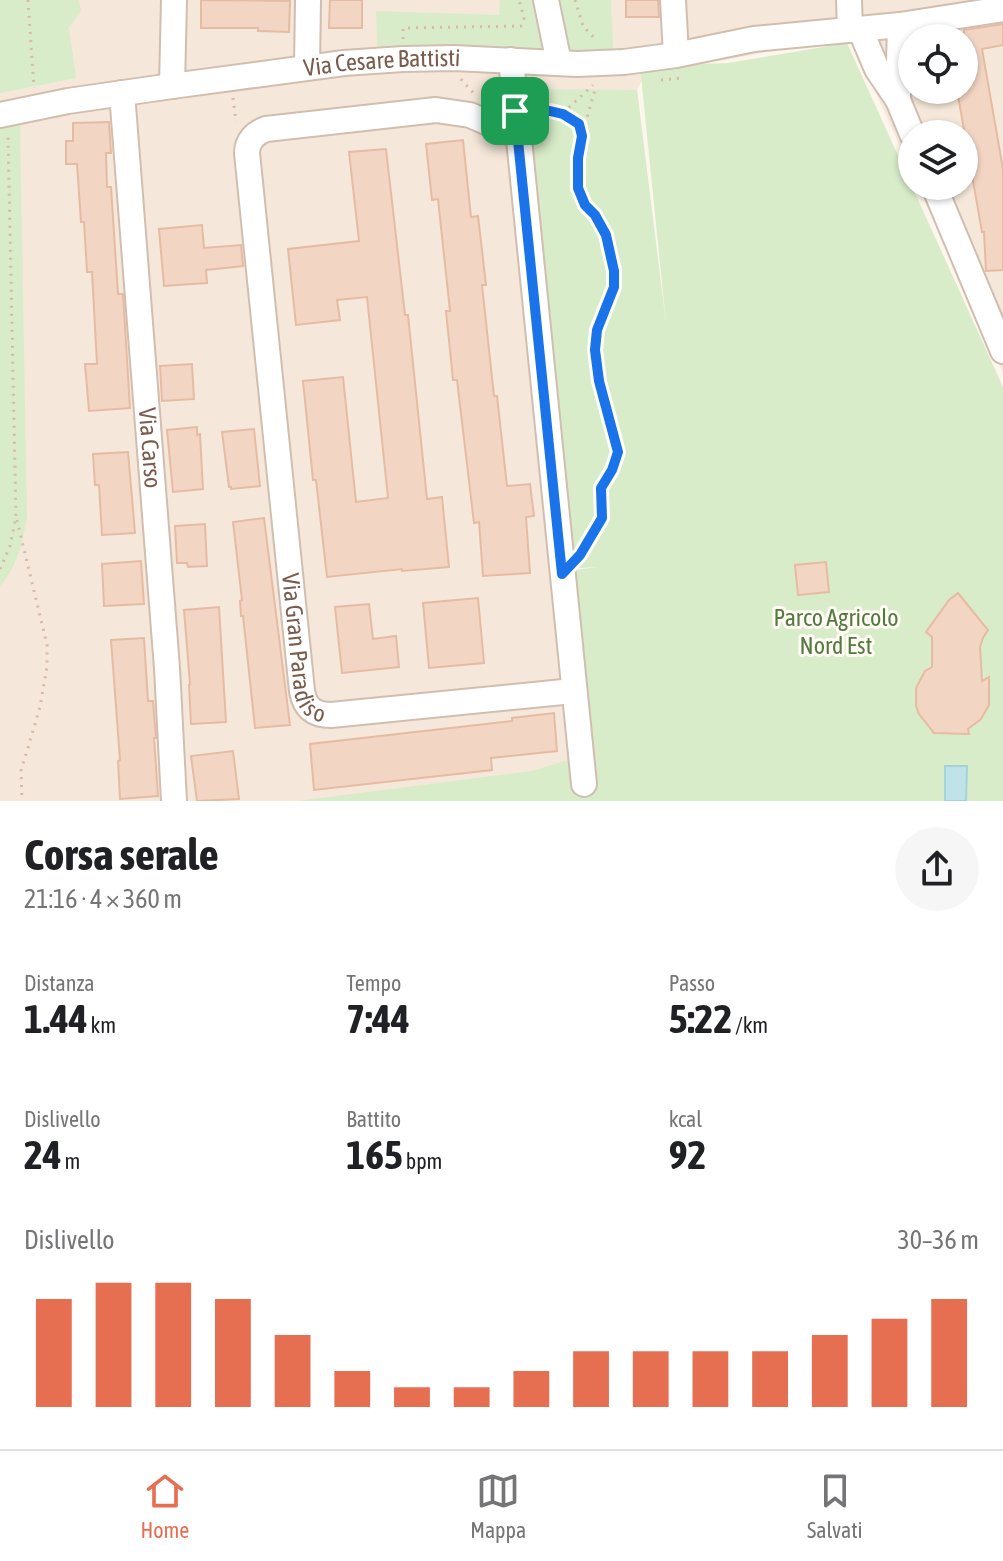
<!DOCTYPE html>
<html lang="it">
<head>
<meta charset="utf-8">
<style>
	:root { --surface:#fff; --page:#f6f6f6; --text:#202124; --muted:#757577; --line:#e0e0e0; --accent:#e76f51 }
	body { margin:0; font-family:"Asap Condensed",sans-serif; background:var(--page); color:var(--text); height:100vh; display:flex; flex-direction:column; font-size:30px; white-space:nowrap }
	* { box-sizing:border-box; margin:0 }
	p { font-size:26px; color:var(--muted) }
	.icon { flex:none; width:44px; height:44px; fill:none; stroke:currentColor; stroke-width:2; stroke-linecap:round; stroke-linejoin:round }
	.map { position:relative; height:801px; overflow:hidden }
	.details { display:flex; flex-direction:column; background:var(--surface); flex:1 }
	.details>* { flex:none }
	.fabs { position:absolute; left:898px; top:24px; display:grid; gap:16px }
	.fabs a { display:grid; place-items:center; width:80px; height:80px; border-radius:50%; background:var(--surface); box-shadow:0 2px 6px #0004; font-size:40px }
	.pin { position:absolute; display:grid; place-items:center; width:68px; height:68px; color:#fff; margin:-34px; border-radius:16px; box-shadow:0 4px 12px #0006 }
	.round { display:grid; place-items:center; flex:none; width:84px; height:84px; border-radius:42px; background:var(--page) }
	.overview { display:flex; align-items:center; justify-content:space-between; height:136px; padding:0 24px }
	h1 { font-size:44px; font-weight:700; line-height:60px }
	.stats { display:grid; grid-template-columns:repeat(3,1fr); gap:12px; height:136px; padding:8px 24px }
	.stats div { display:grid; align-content:center }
	.stats b { font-size:40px; font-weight:700 }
	.stats small { font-size:22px; font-weight:400 }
	.stats p { font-size:22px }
	.chart { height:224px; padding:16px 24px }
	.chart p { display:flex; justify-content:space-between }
	.chart svg { width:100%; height:144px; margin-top:8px; stroke:var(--accent); stroke-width:6 }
	.menu { display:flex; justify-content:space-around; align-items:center; height:112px; border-top:2px solid var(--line); background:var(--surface); font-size:22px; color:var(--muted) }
	.menu a { display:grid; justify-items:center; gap:4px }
	.menu .on { color:var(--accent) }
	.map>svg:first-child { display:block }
</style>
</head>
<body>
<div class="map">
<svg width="1003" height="801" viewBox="0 0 1003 801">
	<rect width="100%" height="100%" fill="#fdf6ec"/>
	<path fill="#f5e8da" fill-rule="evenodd" d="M 0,0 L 1003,0 L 1003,373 L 918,186 L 964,186 L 964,134 L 912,134 L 912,173 L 850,36 L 725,60 L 647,71 L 637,90 L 693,557 L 567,569 L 589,783 L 437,801 L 0,801 ZM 912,38 L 964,38 L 964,90 L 912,90 Z"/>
	<path fill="#d8ecc9" d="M 0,0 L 79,0 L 81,11 L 69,27 L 76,78 L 0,93 Z
		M 500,0 L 611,0 L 614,63 L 378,62 L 376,11 L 499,15 Z
		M 847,43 L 1003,387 L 1003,801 L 297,801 L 532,771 L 565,761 L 574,761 L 566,571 L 597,567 L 567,569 L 520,89 L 637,90 L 666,323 L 640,66 L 728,63 Z
		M 20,123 L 27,518 C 22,543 18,566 0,586 L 0,128 Z"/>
	<path fill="#bfe3e8" stroke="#a5d3da" stroke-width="2" d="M 945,766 L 967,766 L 966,801 L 945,801 Z"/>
	<path fill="#f3d5c3" stroke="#e6bba3" stroke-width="2" d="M 201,0 L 290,1 L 289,32 L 258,31 L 258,28 L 201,28 Z
		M 330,0 L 362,0 L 362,28 L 329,28 Z
		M 626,0 L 658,0 L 659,17 L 626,17 Z
		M 1003,24 L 1003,45 L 982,49 L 1003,169 L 1003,270 L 986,271 L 984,232 L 982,232 L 957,90 L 964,90 L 964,30 Z
		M 109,122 L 111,153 L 106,153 L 107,187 L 111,187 L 118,294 L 123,294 L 130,408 L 89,411 L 85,364 L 97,364 L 92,272 L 87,272 L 84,222 L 81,222 L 77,164 L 66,164 L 66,141 L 73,141 L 73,123 Z
		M 463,140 L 471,217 L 478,216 L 486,285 L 482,285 L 494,396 L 497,396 L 507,486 L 530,484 L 534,516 L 526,517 L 530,573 L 483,576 L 479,522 L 474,523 L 457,380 L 453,380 L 446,311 L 450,311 L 438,199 L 432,200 L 426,144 Z
		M 386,149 L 405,315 L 408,315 L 427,499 L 442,497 L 449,567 L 402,571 L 402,569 L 327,577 L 316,480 L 313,480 L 303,381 L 343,377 L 356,502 L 388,498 L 367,297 L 337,300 L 340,320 L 296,325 L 288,249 L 359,241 L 349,152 Z
		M 202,225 L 204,248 L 241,245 L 243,266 L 206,270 L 207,283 L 164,286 L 159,229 Z
		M 192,364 L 194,399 L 162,401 L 160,366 Z
		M 197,427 L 197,435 L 200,434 L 203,489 L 173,492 L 167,430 Z
		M 254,429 L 260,486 L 231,489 L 231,487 L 229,487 L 222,432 Z
		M 128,452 L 135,533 L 102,535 L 99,485 L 95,485 L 93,454 Z
		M 264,518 L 290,725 L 255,728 L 243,616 L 241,616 L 240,601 L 242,600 L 233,522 Z
		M 205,524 L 207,566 L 188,567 L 187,563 L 177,563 L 175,526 Z
		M 141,561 L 144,604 L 104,606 L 102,564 Z
		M 826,562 L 829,592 L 798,595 L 795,565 Z
		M 958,593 L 988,630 L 983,638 L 980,647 L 982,681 L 989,677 L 989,705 L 981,719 L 968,729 L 969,734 L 934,733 L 919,714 L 916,706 L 916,688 L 925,671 L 932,667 L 932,637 L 926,632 L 949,600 Z
		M 478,598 L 484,663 L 429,668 L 423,603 Z
		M 369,604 L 373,639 L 396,636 L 399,667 L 342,673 L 335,607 Z
		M 219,607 L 226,722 L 191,724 L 189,685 L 190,684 L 184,610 Z
		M 144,638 L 148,701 L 153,701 L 156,738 L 154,738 L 158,796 L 120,799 L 118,761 L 120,760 L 111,640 Z
		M 554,713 L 557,751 L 491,758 L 492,770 L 314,790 L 310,744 L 512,721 L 512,718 Z
		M 233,751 L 239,799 L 197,801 L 191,756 Z"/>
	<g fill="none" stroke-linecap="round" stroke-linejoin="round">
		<defs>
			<g id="minor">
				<path d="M 546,0 L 559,63"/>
				<path d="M 673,0 L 676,55"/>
				<path d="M 849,0 L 850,30"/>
				<path d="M 860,29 L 877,69 L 898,100 L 912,134"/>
				<path d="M 511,60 L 584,784"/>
				<path d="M 307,67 L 308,0"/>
				<path d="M 172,86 L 174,0"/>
				<path id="s1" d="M 122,93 L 167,668 L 174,801"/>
				<path d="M 898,100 L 900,25"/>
				<path id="s2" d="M 0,115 L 68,101 L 172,86 L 344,63 L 403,59 L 454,58 L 577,64 L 624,62 L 676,55 L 754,39 L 900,25 L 1003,9"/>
				<path id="s3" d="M 518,136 L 470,115 L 436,110 L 266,129 C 255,133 247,141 247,153 L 302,691 C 305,708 314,715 331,715 L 573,691"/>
				<path d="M 934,186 L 1003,351"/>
			</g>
		</defs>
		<use href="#minor" stroke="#d1beb0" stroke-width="28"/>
		<path stroke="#d9b8a5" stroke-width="3" stroke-dasharray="2 6" stroke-linecap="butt" d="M 28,0 L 34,88
			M 575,0 L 583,26 L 597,41
			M 403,39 L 403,28 L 521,26 L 524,18 L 519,0
			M 461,79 L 474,94
			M 661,80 L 681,78
			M 233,98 L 236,122
			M 537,111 L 563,114 L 579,124 L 582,136 L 578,158 L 578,188 L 585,205 L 595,215 L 606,235 L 614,271 L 614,287 L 597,330 L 595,350 L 599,381 L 618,452 L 612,470 L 601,488 L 602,518 L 583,550
			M 563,113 L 593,85
			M 583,132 L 596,86
			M 17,520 L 47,645 L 47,667 L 40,707 L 21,771 L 22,801
			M 0,569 L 10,546 L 16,517 L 8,136"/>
		<use href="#minor" stroke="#fff" stroke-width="24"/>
	</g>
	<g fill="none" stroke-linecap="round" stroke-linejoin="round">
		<defs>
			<path id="route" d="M 515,111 L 550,111 L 563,114 L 579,124 L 582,136 L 578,158 L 578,188 L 585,205 L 595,215 L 606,235 L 614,271 L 614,287 L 597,330 L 595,350 L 599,381 L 618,452 L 612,470 L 601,488 L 602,518 L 580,555 L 562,574 Z"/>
		</defs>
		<use href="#route" stroke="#fff" stroke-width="16"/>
		<use href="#route" stroke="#1a73e8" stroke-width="10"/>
	</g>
	<g text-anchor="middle" stroke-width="6" stroke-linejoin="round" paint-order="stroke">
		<g font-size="24" fill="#7a5c4d" stroke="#fffaf3">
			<text dy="8" stroke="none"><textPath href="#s2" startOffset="386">Via Cesare Battisti</textPath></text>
			<text dy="8" stroke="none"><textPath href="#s1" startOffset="356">Via Carso</textPath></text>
			<text dy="8" stroke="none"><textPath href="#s3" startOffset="790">Via Gran Paradiso</textPath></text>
		</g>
		<g font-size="24" fill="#537a41" stroke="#fffaf3">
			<text x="836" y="626">Parco Agricolo<tspan x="836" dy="28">Nord Est</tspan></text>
		</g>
	</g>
</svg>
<div class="fabs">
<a><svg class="icon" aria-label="locate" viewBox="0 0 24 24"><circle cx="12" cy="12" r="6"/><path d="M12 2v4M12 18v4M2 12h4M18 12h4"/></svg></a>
<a><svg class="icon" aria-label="layers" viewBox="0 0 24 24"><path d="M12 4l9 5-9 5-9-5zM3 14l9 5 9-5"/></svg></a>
</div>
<div class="pin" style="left:515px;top:111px;background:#1e9e55"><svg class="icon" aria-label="arrive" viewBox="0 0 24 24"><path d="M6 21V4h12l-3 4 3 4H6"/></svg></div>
</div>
<section class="details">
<div class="overview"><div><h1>Corsa serale</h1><p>21:16 · 4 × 360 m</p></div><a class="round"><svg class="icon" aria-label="share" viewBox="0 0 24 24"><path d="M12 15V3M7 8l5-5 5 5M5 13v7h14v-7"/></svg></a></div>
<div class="stats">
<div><p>Distanza</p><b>1.44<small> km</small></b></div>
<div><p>Tempo</p><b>7:44</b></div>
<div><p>Passo</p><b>5:22<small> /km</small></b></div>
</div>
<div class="stats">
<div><p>Dislivello</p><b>24<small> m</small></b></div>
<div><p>Battito</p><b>165<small> bpm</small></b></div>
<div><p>kcal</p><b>92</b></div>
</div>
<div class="chart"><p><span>Dislivello</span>30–36 m</p>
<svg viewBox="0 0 160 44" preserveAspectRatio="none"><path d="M5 44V11M15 44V6M25 44V6M35 44V11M45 44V22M55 44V33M65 44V38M75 44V38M85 44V33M95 44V27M105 44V27M115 44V27M125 44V27M135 44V22M145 44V17M155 44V11"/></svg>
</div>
</section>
<nav class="menu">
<a class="on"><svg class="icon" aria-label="home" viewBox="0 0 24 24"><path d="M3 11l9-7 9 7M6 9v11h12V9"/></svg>Home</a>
<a><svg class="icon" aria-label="map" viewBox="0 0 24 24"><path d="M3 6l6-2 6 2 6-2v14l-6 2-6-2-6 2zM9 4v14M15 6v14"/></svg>Mappa</a>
<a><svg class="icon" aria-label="saved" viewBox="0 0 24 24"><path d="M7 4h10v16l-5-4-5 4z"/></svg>Salvati</a>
</nav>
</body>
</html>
